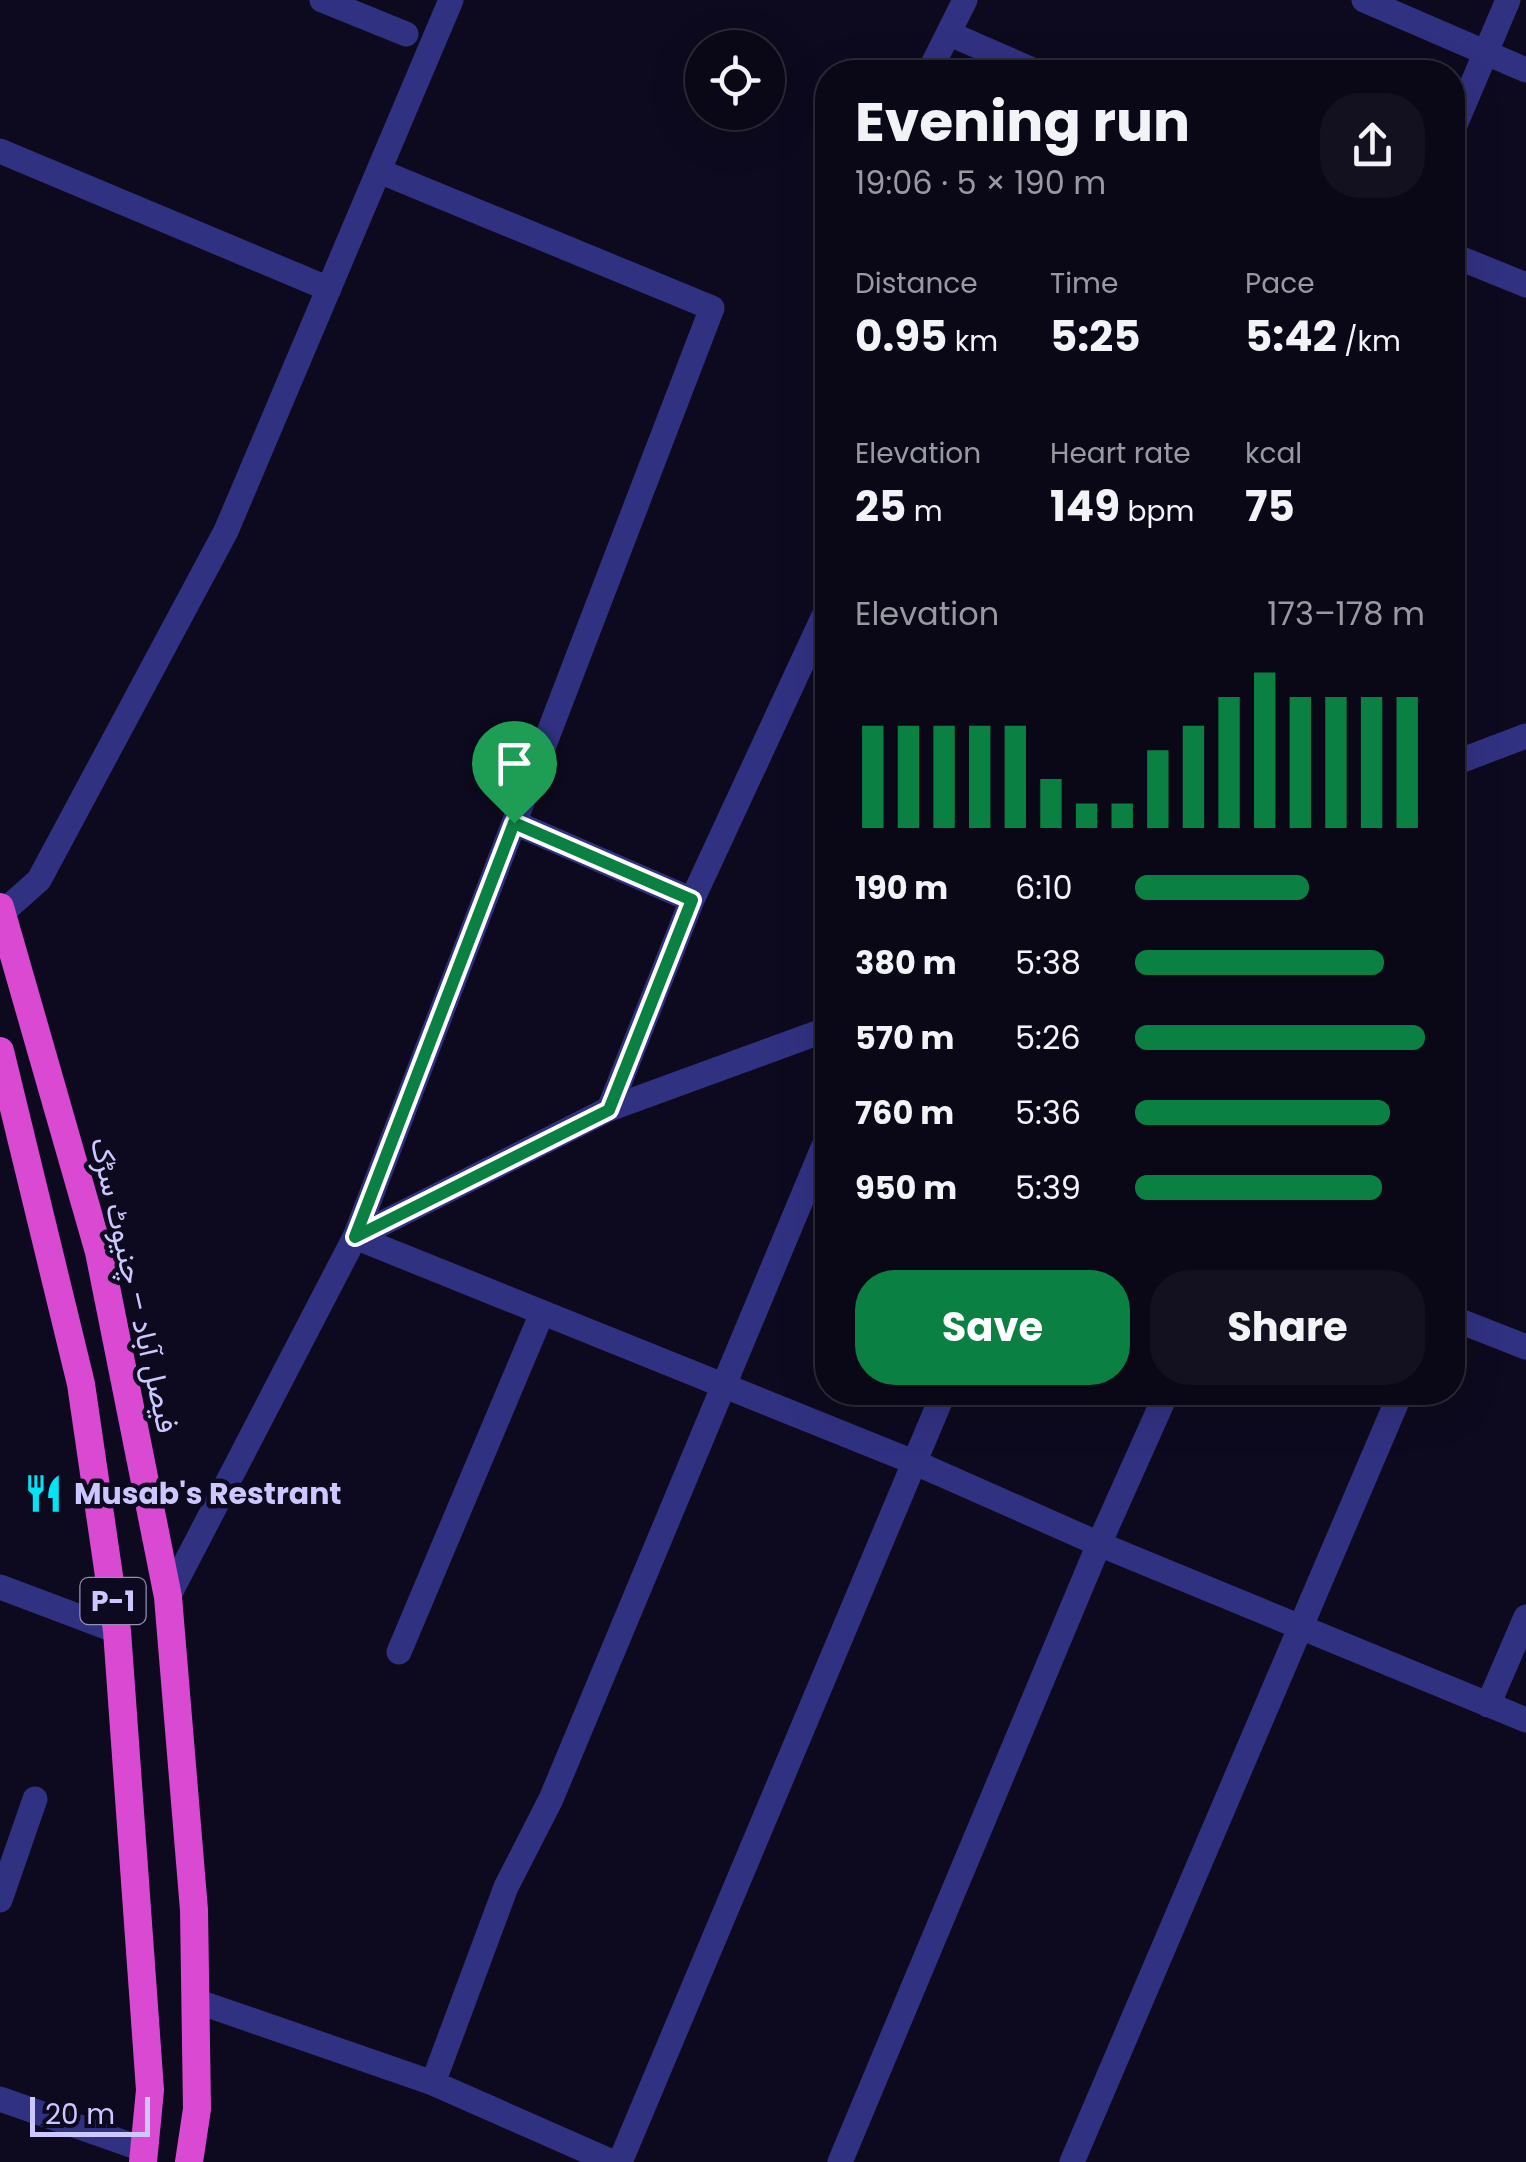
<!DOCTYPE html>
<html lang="en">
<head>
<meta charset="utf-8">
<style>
	:root { --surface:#0a0817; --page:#131120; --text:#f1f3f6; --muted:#999aa1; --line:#2a2936; --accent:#0b8043 }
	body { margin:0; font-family:Poppins,Vazirmatn,sans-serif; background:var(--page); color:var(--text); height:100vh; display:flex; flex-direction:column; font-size:38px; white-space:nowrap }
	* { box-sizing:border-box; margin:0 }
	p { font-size:32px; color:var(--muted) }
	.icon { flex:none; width:55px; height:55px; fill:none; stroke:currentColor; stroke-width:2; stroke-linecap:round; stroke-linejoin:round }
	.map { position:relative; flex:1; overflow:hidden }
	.drawer { position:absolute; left:815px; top:60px; width:650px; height:1345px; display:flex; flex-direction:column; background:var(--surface); border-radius:40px; box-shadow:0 10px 40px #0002,0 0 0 2px var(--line) }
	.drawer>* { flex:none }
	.fabs { position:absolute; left:685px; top:30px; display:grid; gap:20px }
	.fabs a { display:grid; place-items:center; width:100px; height:100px; border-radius:50%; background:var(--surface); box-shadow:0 10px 40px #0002,0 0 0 2px var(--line); font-size:50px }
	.scale { position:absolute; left:30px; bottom:25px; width:120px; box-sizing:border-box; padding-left:10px; border:5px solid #ccc8ff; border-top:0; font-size:28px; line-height:35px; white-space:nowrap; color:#ccc8ff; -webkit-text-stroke:8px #0d0a1f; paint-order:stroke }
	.pin { position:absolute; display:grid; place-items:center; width:85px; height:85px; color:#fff; margin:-102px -42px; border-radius:50% 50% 50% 0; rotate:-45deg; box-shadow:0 0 10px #0007 }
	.pin .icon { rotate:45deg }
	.round { display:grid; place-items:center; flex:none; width:105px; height:105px; border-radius:40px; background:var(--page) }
	.summary { display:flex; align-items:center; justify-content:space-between; height:170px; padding:0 40px }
	h1 { font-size:55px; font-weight:700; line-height:75px }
	.metrics { display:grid; grid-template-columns:repeat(3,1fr); gap:15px; height:170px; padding:10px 40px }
	.metrics div { display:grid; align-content:center }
	.metrics b { font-size:42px; font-weight:700 }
	.metrics small { font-size:28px; font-weight:400 }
	.metrics p { font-size:28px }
	.chart { height:280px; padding:20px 40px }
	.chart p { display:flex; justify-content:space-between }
	.chart svg { width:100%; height:180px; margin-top:10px; stroke:var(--accent); stroke-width:6 }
	.action { display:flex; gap:20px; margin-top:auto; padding:20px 40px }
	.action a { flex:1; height:115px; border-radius:40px; background:var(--accent); color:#fff; font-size:40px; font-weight:700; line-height:115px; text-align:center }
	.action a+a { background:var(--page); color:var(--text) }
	ul { padding:0 40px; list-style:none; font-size:32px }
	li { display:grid; grid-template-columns:160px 120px 1fr; align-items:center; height:75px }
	li i { height:25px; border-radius:12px; background:var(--accent) }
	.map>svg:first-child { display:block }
</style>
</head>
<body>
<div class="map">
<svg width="1526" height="2162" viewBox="0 0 1526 2162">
	<rect width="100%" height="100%" fill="#0d0a1f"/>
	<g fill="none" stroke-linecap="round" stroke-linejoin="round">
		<path stroke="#313182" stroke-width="25" d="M 322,0 L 406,34
			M 1364,0 L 1526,70
			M 950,34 L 1037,72
			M 929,72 L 965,0
			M 1452,132 L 1508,0
			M 0,151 L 329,289
			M 379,171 L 712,308 L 355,1237 L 916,1463 L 1099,1544 L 1526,1720
			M 1452,255 L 1526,285
			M 515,823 L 692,900
			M 2,913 L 39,880 L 226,531 L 451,0
			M 609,1109 L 692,900 L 828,607
			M 1452,1318 L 1526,1347
			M 0,1587 L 117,1631
			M 399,1652 L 542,1313
			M 1488,1705 L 1526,1617
			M 0,1900 L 35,1799
			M 196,2001 L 433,2083 L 612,2162
			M 433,2083 L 506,1887 L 551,1799 L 828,1136
			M 0,2099 L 145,2150
			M 620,2162 L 944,1392
			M 840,2162 L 1099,1544 L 1167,1392
			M 1072,2162 L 1401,1392"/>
		<path stroke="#313182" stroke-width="25" d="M 1452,764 L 1526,736
			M 168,1597 L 355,1237 L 609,1109 L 828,1029"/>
		<path stroke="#da49d2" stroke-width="28" d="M 0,907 L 99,1252 L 168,1597 L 194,1910 L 197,2109 L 189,2162
			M 0,1051 L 81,1384 L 117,1631 L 150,2090 L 143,2162"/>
	</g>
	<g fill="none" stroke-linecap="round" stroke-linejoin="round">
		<defs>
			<path id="route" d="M 514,823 L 692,900 L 609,1110 L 355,1237 Z"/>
		</defs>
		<use href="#route" stroke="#fff" stroke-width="20"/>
		<use href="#route" stroke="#0b8043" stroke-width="12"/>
	</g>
	<defs>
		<symbol id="restaurant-bare" viewBox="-9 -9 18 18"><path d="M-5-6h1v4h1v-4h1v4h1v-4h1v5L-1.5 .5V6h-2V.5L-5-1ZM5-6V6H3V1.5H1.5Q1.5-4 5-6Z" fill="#00e5f3" stroke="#0d0a1f" stroke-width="2.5" paint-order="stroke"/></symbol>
	</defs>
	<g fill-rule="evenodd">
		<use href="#restaurant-bare" x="16" y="1466" width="55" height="55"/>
	</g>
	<g text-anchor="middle" stroke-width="9" stroke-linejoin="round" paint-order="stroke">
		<rect fill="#0d0a1f" stroke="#938fbc" stroke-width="2.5" x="80.5" y="1578" width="65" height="46" rx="8"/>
		<g font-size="28" font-weight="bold" fill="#ccc8ff">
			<text x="113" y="1611">P-1</text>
		</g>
		<g font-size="30" fill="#ccc8ff" stroke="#0d0a1f">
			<text transform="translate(134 1285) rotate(77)" y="10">فیصل آباد – چنیوٹ سڑک</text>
		</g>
		<g font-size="30" font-weight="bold" fill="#ccc8ff" stroke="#0d0a1f" text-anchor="start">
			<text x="74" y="1504">Musab's Restrant</text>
		</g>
	</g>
</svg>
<div class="fabs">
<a><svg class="icon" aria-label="locate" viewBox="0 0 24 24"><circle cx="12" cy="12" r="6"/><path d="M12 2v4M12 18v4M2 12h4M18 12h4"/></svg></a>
</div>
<div class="scale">20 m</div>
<div class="pin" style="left:514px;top:823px;background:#1e9e55"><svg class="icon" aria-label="arrive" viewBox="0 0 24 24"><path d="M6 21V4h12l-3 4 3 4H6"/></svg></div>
<section class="drawer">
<div class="summary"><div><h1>Evening run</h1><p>19:06 · 5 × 190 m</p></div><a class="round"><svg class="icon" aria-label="share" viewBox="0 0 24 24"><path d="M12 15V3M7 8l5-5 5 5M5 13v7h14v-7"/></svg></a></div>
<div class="metrics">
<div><p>Distance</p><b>0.95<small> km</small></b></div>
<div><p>Time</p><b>5:25</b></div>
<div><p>Pace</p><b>5:42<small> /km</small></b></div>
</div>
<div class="metrics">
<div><p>Elevation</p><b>25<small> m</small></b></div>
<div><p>Heart rate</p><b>149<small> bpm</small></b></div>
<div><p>kcal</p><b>75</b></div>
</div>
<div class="chart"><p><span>Elevation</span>173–178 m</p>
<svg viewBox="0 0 160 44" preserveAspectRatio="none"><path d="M5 44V19M15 44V19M25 44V19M35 44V19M45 44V19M55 44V32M65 44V38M75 44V38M85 44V25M95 44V19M105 44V12M115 44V6M125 44V12M135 44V12M145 44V12M155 44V12"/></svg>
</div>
<ul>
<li><b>190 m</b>6:10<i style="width:60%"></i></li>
<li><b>380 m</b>5:38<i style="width:86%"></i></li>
<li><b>570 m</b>5:26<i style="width:100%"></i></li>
<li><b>760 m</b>5:36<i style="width:88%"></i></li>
<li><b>950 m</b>5:39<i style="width:85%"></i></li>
</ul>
<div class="action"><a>Save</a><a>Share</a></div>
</section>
</div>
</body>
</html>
